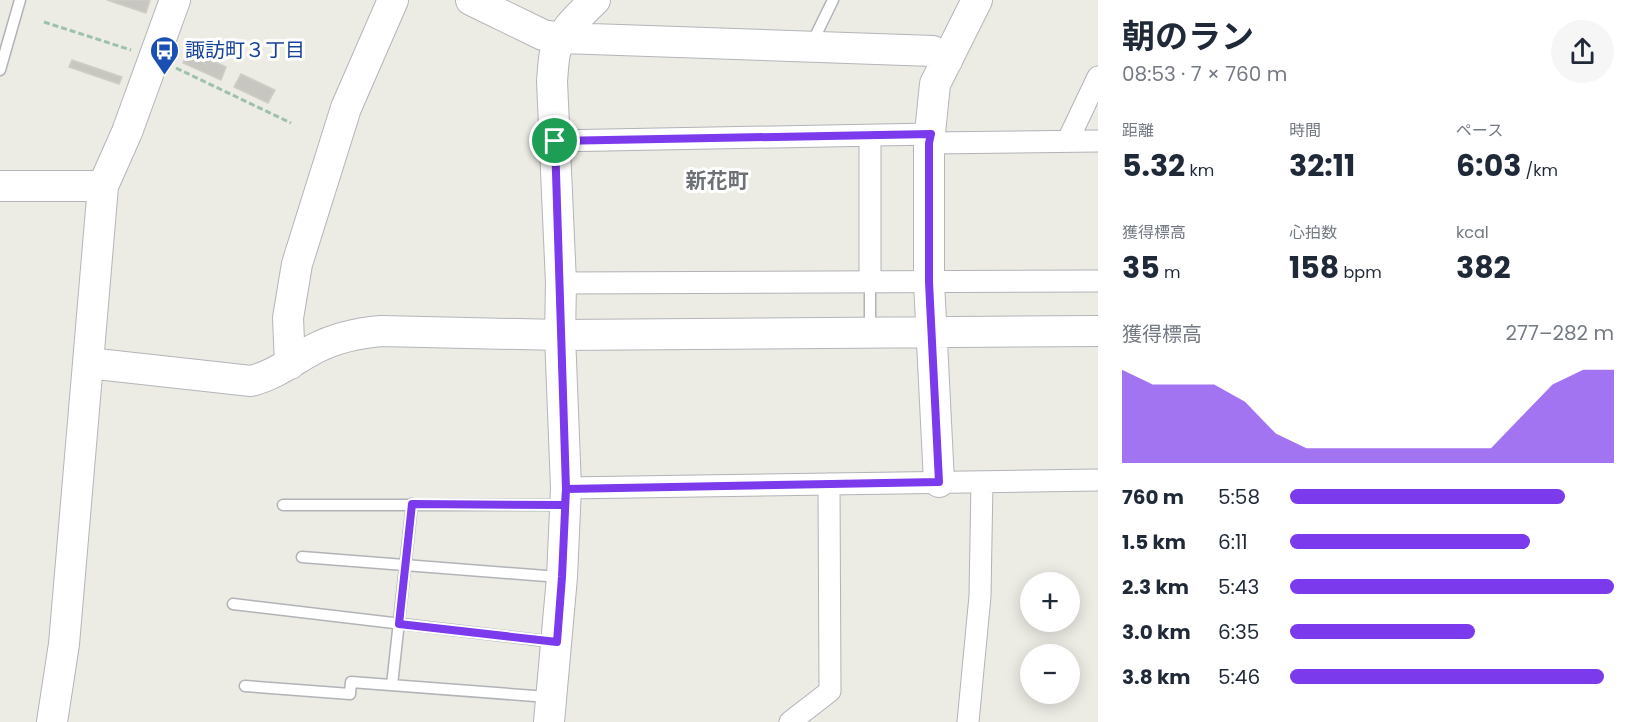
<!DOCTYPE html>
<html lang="ja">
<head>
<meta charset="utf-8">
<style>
	:root { --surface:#fff; --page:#f6f6f7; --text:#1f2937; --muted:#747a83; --accent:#7c3aed }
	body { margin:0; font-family:Poppins,"Noto Sans JP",sans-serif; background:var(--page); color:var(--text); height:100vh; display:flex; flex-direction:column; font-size:22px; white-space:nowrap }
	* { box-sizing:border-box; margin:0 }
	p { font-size:20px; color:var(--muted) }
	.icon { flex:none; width:33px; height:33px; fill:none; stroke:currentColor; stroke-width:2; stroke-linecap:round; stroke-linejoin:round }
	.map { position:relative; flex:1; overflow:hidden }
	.panel { display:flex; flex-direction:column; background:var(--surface); width:540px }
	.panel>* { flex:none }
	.tools { position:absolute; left:1020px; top:572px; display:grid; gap:12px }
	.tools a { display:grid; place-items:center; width:60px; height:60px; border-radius:50%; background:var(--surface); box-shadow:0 3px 15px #0003; font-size:30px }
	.pin { position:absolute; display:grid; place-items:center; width:51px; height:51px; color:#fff; margin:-26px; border:3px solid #fff; border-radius:50%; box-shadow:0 2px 6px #0007 }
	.round { display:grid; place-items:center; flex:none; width:63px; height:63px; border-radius:32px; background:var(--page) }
	.headline { display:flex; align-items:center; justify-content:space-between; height:102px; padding:0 24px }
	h1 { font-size:33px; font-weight:700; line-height:45px }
	.metrics { display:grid; grid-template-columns:repeat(3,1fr); gap:9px; height:102px; padding:6px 24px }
	.metrics div { display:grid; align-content:center }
	.metrics b { font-size:30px; font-weight:700 }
	.metrics small { font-size:16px; font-weight:400 }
	.metrics p { font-size:16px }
	.chart { height:168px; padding:12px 24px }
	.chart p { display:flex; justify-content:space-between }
	.chart svg { width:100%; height:108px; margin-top:6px; fill:var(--accent); opacity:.7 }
	ul { padding:0 24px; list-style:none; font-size:20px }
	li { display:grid; grid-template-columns:96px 72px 1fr; align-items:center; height:45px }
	li i { height:15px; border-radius:8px; background:var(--accent) }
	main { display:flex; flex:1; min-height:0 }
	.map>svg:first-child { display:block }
</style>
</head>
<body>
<main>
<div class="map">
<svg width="1098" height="722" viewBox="0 0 1098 722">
	<rect width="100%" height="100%" fill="#ecebe4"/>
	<path fill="#c8c6c0" stroke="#d0cdc3" stroke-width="1.5" d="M 107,0 L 150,0 L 146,13 Z
		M 189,50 L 226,67 L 221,80 L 183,63 Z
		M 72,60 L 122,77 L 119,84 L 69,67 Z
		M 241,74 L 275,90 L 268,103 L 234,87 Z"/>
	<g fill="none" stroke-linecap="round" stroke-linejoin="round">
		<defs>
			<path id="lane" d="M 812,43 L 833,0
				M 0,70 L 20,0
				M 870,329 L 870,282
				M 283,505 L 565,505
				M 302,557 L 559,577
				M 233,604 L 554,642
				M 392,685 L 412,504
				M 245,686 L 350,694 L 351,682 L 548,697"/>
			<path id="street" d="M 1068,140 L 1098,77
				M 555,141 L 931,134
				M 929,143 L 1098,141
				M 870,282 L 870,136
				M 561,283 L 1098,281
				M 566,488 L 1098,480
				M 790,722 L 830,691 L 829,484
				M 968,722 L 980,596 L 982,482"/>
			<path id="secondary" d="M 175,0 L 127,132 L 103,186 L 88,363 L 251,381 C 275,375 292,361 314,349 C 335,338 358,333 381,331 L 560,335 L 1098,331
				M 471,0 L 543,35 L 562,38 L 933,51 L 947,61
				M 0,186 L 103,186
				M 290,364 L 288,318 L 297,264 L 346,108 L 393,0
				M 939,482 L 929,282 L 929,143 L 935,84 L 977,0
				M 52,722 L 64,644 L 88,363
				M 549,722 L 562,577 L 566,488 L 560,335 L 561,283 L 552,81 C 553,72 553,62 555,53 C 561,31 580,15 595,0"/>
		</defs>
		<use href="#lane" stroke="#b1b3b7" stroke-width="13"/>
		<use href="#street" stroke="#b1b3b7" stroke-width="23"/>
		<use href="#secondary" stroke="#b3b5b9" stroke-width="32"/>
		<path stroke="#9dc1a9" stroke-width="3" stroke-dasharray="6 3" stroke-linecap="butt" d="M 44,22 L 131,50
			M 176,68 L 291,123"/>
		<use href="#lane" stroke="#fff" stroke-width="10"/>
		<use href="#street" stroke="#fff" stroke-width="21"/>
		<use href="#secondary" stroke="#fff" stroke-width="30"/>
	</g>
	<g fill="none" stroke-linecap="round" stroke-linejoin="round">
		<defs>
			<path id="route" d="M 555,141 L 566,489 L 562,577 L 557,642 L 399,624 L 412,504 L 565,505 L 566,489 L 939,482 L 929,282 L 929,143 L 931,134 L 555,141"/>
		</defs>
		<use href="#route" stroke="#fff" stroke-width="12"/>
		<use href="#route" stroke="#7c3aed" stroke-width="8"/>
	</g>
	<defs>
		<symbol id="bus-pin" viewBox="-11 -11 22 30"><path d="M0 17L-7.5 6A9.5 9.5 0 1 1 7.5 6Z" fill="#1a4fb4" stroke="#fff"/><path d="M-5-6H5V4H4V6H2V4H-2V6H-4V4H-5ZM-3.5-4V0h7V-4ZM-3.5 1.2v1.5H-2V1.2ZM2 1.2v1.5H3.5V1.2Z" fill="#fff"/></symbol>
	</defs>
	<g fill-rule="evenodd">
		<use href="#bus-pin" x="148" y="34" width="33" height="45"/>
	</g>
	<g text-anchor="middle" stroke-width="6" stroke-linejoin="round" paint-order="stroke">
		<g font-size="20" fill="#164399" stroke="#fff" text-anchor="start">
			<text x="185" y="57">諏訪町３丁目</text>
		</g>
		<g font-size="21" font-weight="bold" fill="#6d7074" stroke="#fff">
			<text x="717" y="188">新花町</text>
		</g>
	</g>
</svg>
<div class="tools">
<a>+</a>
<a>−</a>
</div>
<div class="pin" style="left:555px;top:141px;background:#1e9e55"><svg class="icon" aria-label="arrive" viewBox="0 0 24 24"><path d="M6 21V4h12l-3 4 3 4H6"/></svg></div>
</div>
<section class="panel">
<div class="headline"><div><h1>朝のラン</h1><p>08:53 · 7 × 760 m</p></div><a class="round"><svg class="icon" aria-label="share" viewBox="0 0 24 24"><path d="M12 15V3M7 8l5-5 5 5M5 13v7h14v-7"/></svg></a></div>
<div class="metrics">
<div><p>距離</p><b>5.32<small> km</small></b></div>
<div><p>時間</p><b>32:11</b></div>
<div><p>ペース</p><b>6:03<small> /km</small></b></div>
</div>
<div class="metrics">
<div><p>獲得標高</p><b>35<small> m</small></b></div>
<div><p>心拍数</p><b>158<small> bpm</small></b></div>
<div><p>kcal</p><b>382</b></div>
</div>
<div class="chart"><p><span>獲得標高</span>277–282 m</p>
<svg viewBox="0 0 160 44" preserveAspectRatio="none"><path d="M0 44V6L10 12L20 12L30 12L40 19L50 32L60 38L70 38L80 38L90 38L100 38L110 38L120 38L130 25L140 12L150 6L160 6V44z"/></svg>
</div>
<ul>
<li><b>760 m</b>5:58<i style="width:85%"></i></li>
<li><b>1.5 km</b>6:11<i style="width:74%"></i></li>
<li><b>2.3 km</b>5:43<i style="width:100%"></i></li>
<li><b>3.0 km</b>6:35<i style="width:57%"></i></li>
<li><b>3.8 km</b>5:46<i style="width:97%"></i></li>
</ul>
</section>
</main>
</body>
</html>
